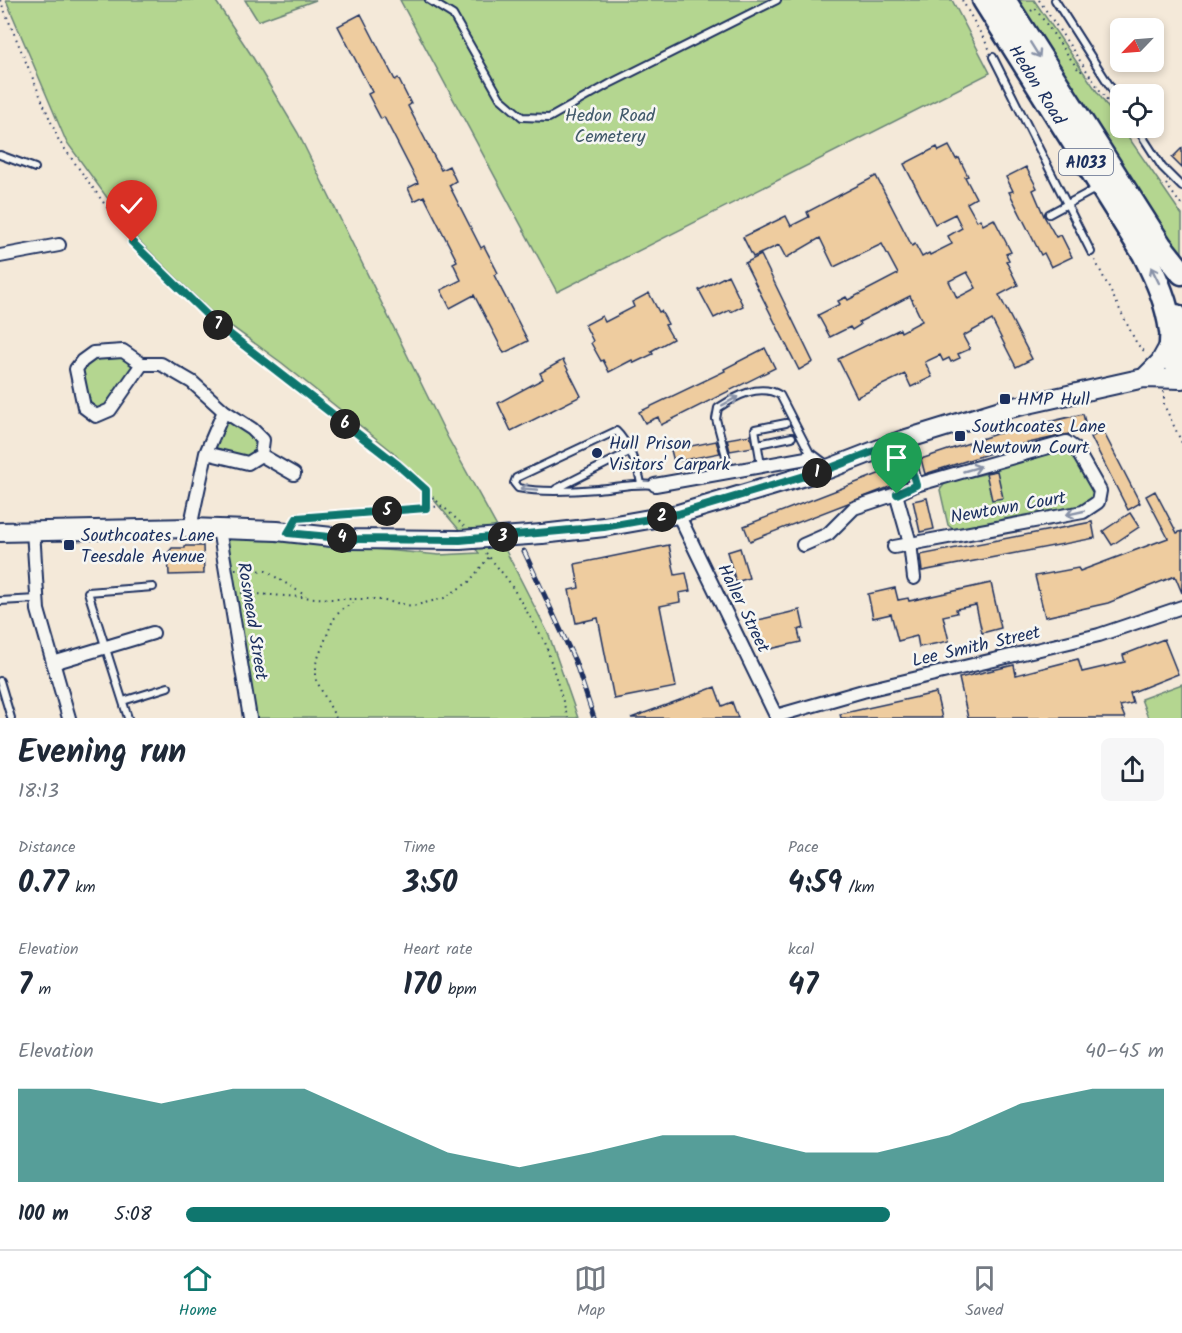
<!DOCTYPE html>
<html lang="en">
<head>
<meta charset="utf-8">
<style>
	:root { --surface:#fff; --page:#f6f6f7; --text:#1f2937; --muted:#747a83; --line:#e0e1e3; --accent:#0f766e }
	body { margin:0; font-family:Kalam,sans-serif; background:var(--page); color:var(--text); height:100vh; display:flex; flex-direction:column; font-size:22px; white-space:nowrap }
	* { box-sizing:border-box; margin:0 }
	p { font-size:20px; color:var(--muted) }
	.icon { flex:none; width:33px; height:33px; fill:none; stroke:currentColor; stroke-width:2; stroke-linecap:round; stroke-linejoin:round }
	.map { position:relative; height:718px; overflow:hidden }
	.side { display:flex; flex-direction:column; background:var(--surface); flex:1 }
	.side>* { flex:none }
	.needle { width:39px; rotate:245deg }
	.controls { position:absolute; left:1110px; top:18px; display:grid; gap:12px }
	.controls a { display:grid; place-items:center; width:54px; height:54px; border-radius:9px; background:var(--surface); box-shadow:0 3px 9px #0003; font-size:30px }
	.pin { position:absolute; display:grid; place-items:center; width:51px; height:51px; color:#fff; margin:-62px -26px; border-radius:50% 50% 50% 0; rotate:-45deg; box-shadow:0 0 6px #0007 }
	.pin .icon { rotate:45deg }
	.km { position:absolute; width:30px; height:30px; margin:-15px; border-radius:50%; background:#222; color:#fff; font-size:16px; line-height:30px; text-align:center }
	.round { display:grid; place-items:center; flex:none; width:63px; height:63px; border-radius:9px; background:var(--page) }
	.overview { display:flex; align-items:center; justify-content:space-between; height:102px; padding:0 18px }
	h1 { font-size:33px; font-weight:700; line-height:45px }
	.figures { display:grid; grid-template-columns:repeat(3,1fr); gap:9px; height:102px; padding:6px 18px }
	.figures div { display:grid; align-content:center }
	.figures b { font-size:30px; font-weight:700 }
	.figures small { font-size:16px; font-weight:400 }
	.figures p { font-size:16px }
	.chart { height:168px; padding:12px 18px }
	.chart p { display:flex; justify-content:space-between }
	.chart svg { width:100%; height:108px; margin-top:6px; fill:var(--accent); opacity:.7 }
	ul { padding:0 18px; list-style:none; font-size:20px }
	li { display:grid; grid-template-columns:96px 72px 1fr; align-items:center; height:45px }
	li i { height:15px; border-radius:8px; background:var(--accent) }
	.tab-bar { display:flex; justify-content:space-around; align-items:center; height:84px; border-top:2px solid var(--line); background:var(--surface); font-size:16px; color:var(--muted) }
	.tab-bar a { display:grid; justify-items:center; gap:3px }
	.tab-bar .current { color:var(--accent) }
	.map>svg:first-child { display:block }
</style>
</head>
<body>
<div class="map">
<svg width="1182" height="718" viewBox="0 0 1182 718">
	<rect width="100%" height="100%" fill="#f4e9d9"/>
	<filter id="ink" filterUnits="userSpaceOnUse"><feTurbulence type="fractalNoise" baseFrequency=".0167" numOctaves="2"/><feDisplacementMap in="SourceGraphic" scale="12" xChannelSelector="R" yChannelSelector="G"/><feConvolveMatrix kernelMatrix="1 2 1 2 8 2 1 2 1" color-interpolation-filters="sRGB"/></filter>
	<g filter="url(#ink)">
		<path fill="#b4d690" stroke="#688277" stroke-width="1.5" d="M 6,0 L 215,0 L 252,56 L 298,133 L 448,438 L 497,527 L 506,551 L 549,635 L 578,718 L 254,718 L 224,535 L 439,555 L 479,553 L 393,452 L 282,363 L 209,310 L 137,239 L 66,141 Z
			M 245,0 L 316,0 L 258,21 Z
			M 400,0 L 952,0 L 990,73 L 557,292 Z
			M 1008,0 L 1034,0 L 1182,215 L 1182,270 Z
			M 123,351 L 142,364 L 110,410 L 96,416 L 84,407 L 82,361 Z
			M 224,411 L 263,440 L 248,463 L 206,453 Z
			M 1059,450 C 1062,450 1066,450 1069,452 C 1077,455 1094,486 1094,494 C 1093,500 1089,503 1085,505 L 954,530 L 948,525 L 940,490 L 946,482 L 985,474 L 985,470 Z
			M 1182,684 L 1182,718 L 1148,718 L 1141,699 Z"/>
		<path fill="#eecc9f" stroke="#1b2f5e" stroke-width="1.5" fill-rule="evenodd" d="M 361,14 L 395,80 L 398,78 L 411,104 L 408,106 L 441,170 L 449,166 L 456,181 L 449,185 L 481,248 L 484,246 L 498,273 L 494,275 L 528,341 L 504,353 L 474,295 L 450,308 L 441,290 L 461,280 L 453,263 L 457,261 L 424,196 L 414,201 L 408,188 L 418,183 L 384,117 L 381,119 L 368,94 L 372,92 L 338,26 Z
			M 949,146 L 956,159 L 959,158 L 968,176 L 965,177 L 976,198 L 967,203 L 977,221 L 980,219 L 983,225 L 994,219 L 1011,252 L 1006,254 L 1009,260 L 1006,261 L 1018,285 L 999,295 L 1032,359 L 1016,367 L 992,320 L 963,336 L 970,349 L 958,354 L 960,358 L 951,362 L 949,358 L 943,361 L 940,355 L 925,362 L 932,377 L 911,387 L 905,374 L 857,397 L 838,359 L 900,329 L 901,332 L 922,321 L 910,296 L 859,322 L 860,325 L 852,330 L 850,327 L 830,337 L 818,315 L 840,304 L 838,301 L 846,297 L 848,300 L 898,274 L 882,244 L 834,267 L 820,238 L 786,258 L 779,245 L 753,257 L 743,237 L 786,216 L 791,226 L 809,217 L 807,212 L 876,176 L 912,246 L 915,244 L 922,257 L 929,253 L 930,255 L 952,244 L 948,236 L 962,228 L 955,214 L 935,224 L 904,164 L 937,147 L 939,151 ZM 967,272 L 976,288 L 957,298 L 949,281 Z
			M 1182,148 L 1182,168 L 1172,158 Z
			M 1026,167 L 1037,188 L 1033,190 L 1044,216 L 1056,237 L 1061,235 L 1072,257 L 1051,267 L 1044,253 L 1041,255 L 1009,192 L 1013,191 L 1006,177 Z
			M 761,255 L 813,362 L 799,370 L 745,263 Z
			M 728,275 L 743,306 L 731,312 L 730,310 L 714,318 L 699,290 Z
			M 649,293 L 659,312 L 661,311 L 668,324 L 665,325 L 673,339 L 651,351 L 653,354 L 634,363 L 632,360 L 609,372 L 603,360 L 601,361 L 591,343 L 593,341 L 585,325 L 602,316 L 605,322 L 634,307 L 632,302 Z
			M 765,348 L 775,368 L 661,425 L 658,417 L 645,423 L 639,412 L 725,371 L 724,369 Z
			M 563,360 L 581,396 L 511,431 L 498,403 L 543,379 L 540,373 Z
			M 1083,414 L 1087,430 L 1006,448 L 925,474 L 921,459 L 996,434 Z
			M 1103,431 L 1140,503 L 1128,510 L 1091,437 Z
			M 750,435 L 753,447 L 730,451 L 727,439 Z
			M 716,441 L 720,453 L 674,462 L 671,450 Z
			M 899,466 L 905,481 L 750,541 L 744,526 Z
			M 997,471 L 1003,498 L 992,500 L 986,473 Z
			M 1155,491 L 1177,533 L 1182,531 L 1182,593 L 1175,576 L 1108,603 L 1045,617 L 1035,576 L 1078,568 L 1080,571 L 1168,538 L 1146,496 Z
			M 927,498 L 934,529 L 920,532 L 913,501 Z
			M 1130,513 L 1139,527 L 1112,545 L 1103,531 Z
			M 1092,522 L 1095,538 L 922,571 L 920,555 Z
			M 669,545 L 675,575 L 686,573 L 690,591 L 679,593 L 680,602 L 660,606 L 676,687 L 614,699 L 598,618 L 576,623 L 569,590 L 579,588 L 575,564 Z
			M 185,546 L 203,546 L 204,574 L 169,575 L 168,553 L 172,548 L 185,548 Z
			M 740,548 L 749,578 L 736,582 L 727,552 Z
			M 991,583 L 1001,628 L 982,633 L 976,605 L 956,609 L 957,613 L 943,616 L 949,641 L 919,647 L 917,636 L 898,641 L 891,614 L 873,618 L 868,594 L 895,588 L 898,600 L 908,598 L 909,601 Z
			M 800,610 L 804,628 L 798,630 L 801,642 L 770,649 L 770,646 L 762,648 L 761,642 L 759,643 L 754,621 Z
			M 1164,639 L 1178,674 L 1130,693 L 1133,703 L 1120,706 L 1125,718 L 968,718 L 959,678 L 1014,665 L 1016,675 L 1078,659 L 1082,672 L 1125,662 L 1123,655 Z
			M 715,687 L 722,706 L 732,702 L 738,718 L 631,718 Z
			M 936,693 L 942,718 L 841,718 L 840,714 Z"/>
		<g fill="none" stroke-linecap="round" stroke-linejoin="round">
			<defs>
				<path id="lane" d="M 429,0 L 453,15 L 500,98 L 522,117 L 549,118 L 611,83 L 777,0
					M 1055,0 L 1120,102
					M 993,57 L 1091,252
					M 1137,128 L 1162,167 L 1182,187
					M 0,155 L 35,168
					M 1049,214 L 1097,188
					M 758,444 L 792,437
					M 761,465 L 755,429 L 786,423
					M 730,471 L 716,419 L 718,408 C 736,396 759,383 780,395 L 812,457
					M 641,484 C 639,469 627,441 616,431 L 516,478 L 514,483 L 518,488 C 542,493 573,491 598,489 C 618,487 635,483 655,485
					M 556,489 L 629,452
					M 0,601 L 37,599
					M 0,681 L 11,718
					M 123,701 L 168,687
					M 128,718 L 88,592 L 153,587"/>
				<path id="street" d="M 0,256 L 59,245
					M 142,364 L 123,351 L 93,353 L 82,361 L 76,369 L 84,407 L 96,416 L 110,410 L 142,364 L 161,364 L 192,382 L 224,411 L 206,453 L 190,528
					M 903,440 L 916,485
					M 206,453 L 248,463 L 261,455 L 263,440 L 252,429 L 224,411
					M 261,455 L 294,474
					M 655,485 L 812,457 L 828,469
					M 896,494 L 910,543 L 914,578
					M 678,514 L 777,718
					M 219,529 L 250,718
					M 33,530 L 38,610 L 69,718
					M 803,545 L 828,534 L 854,508 L 896,494 L 916,485 L 1066,442 L 1076,449 L 1100,491 L 1098,502 L 1083,512 L 894,547
					M 53,663 L 153,633
					M 776,716 L 863,691 L 1099,635 L 1182,607"/>
				<path id="secondary" d="M 1144,378 L 1160,362 L 1170,344
					M 0,532 L 190,528 L 277,531 L 350,539 L 460,540
					M 542,534 L 604,527 L 678,514 L 828,469 L 903,440 L 997,411 L 1144,378 L 1182,379"/>
				<g id="highway">
					<path id="s1" d="M 984,0 L 1144,254 C 1157,280 1167,302 1171,331"/>
					<path d="M 1004,0 L 1160,245 L 1182,273"/>
					<path d="M 1176,316 C 1169,337 1168,356 1182,374"/>
				</g>
			</defs>
			<use href="#lane" stroke="#1b2f5e" stroke-width="10"/>
			<use href="#street" stroke="#1b2f5e" stroke-width="16"/>
			<use href="#secondary" stroke="#1b2f5e" stroke-width="22"/>
			<use href="#highway" stroke="#1b2f5e" stroke-width="27"/>
			<path stroke="#1b2f5e" stroke-width="2" stroke-dasharray="1.5 4.5" stroke-linecap="butt" d="M 0,0 L 59,141 L 132,242 L 214,322 L 398,465 L 464,526
				M 962,0 L 990,50
				M 1039,0 L 1120,120
				M 1031,11 L 1035,8 L 1080,72 L 1085,68
				M 1126,128 L 1130,133
				M 1166,184 L 1182,206
				M 1095,260 L 1137,344 L 1147,354
				M 1164,391 L 1164,405 L 1182,443
				M 426,508 L 426,490
				M 297,518 L 444,506
				M 486,553 L 508,580 L 545,642 L 568,718
				M 235,569 L 266,571 L 306,596
				M 241,593 L 331,599 L 374,599 L 413,606 L 444,598 L 469,582 L 489,557
				M 336,718 L 316,680 L 316,663 L 333,620 L 341,610 L 357,600"/>
			<use href="#lane" stroke="#f6f6f2" stroke-width="6"/>
			<use href="#street" stroke="#f6f6f2" stroke-width="12"/>
			<use href="#secondary" stroke="#f6f6f2" stroke-width="18"/>
			<use href="#highway" stroke="#f6f6f2" stroke-width="22"/>
			<defs>
				<path id="rail" d="M 524,551 L 575,661 L 594,718"/>
			</defs>
			<use href="#rail" stroke="#1b2f5e" stroke-width="5"/>
			<use href="#rail" stroke="#f6f6f2" stroke-width="3" stroke-dasharray="9" stroke-linecap="butt"/>
			<defs>
				<path id="secondary-bridge" d="M 460,540 L 542,534"/>
			</defs>
			<use href="#secondary-bridge" stroke="#1b2f5e" stroke-width="22" stroke-linecap="butt"/>
			<use href="#secondary-bridge" stroke="#f6f6f2" stroke-width="18"/>
		</g>
		<defs><path id="oneway-shaft" d="M-6 0H5M1.5-3L5.5 0L1.5 3" fill="none" stroke-width="1.6" stroke-linecap="round" stroke-linejoin="round" transform="scale(1.5)"/></defs>
		<g stroke="#8892a8">
			<use href="#oneway-shaft" transform="translate(1035 50) rotate(58)"/>
			<use href="#oneway-shaft" transform="translate(1155 275) rotate(-116)"/>
			<use href="#oneway-shaft" transform="translate(730 401) rotate(-29)"/>
			<use href="#oneway-shaft" transform="translate(972 469) rotate(-16)"/>
			<use href="#oneway-shaft" transform="translate(529 489) rotate(-175)"/>
			<use href="#oneway-shaft" transform="translate(1075 513) rotate(167)"/>
		</g>
	</g>
	<g fill="none" stroke-linecap="round" stroke-linejoin="round" filter="url(#ink)">
		<defs>
			<path id="route" d="M 132,242 L 214,322 L 398,465 L 426,490 L 426,508 L 297,518 L 288,533 L 350,539 L 460,540 L 604,527 L 678,514 L 828,469 L 903,440 L 916,485 L 897,494"/>
		</defs>
		<use href="#route" stroke="#fff" stroke-width="12"/>
		<use href="#route" stroke="#0f766e" stroke-width="8"/>
	</g>
	<g fill="#1b2f5e" stroke="#f6f6f2" stroke-width="2">
		<rect x="999" y="393" width="12" height="12" rx="3"/>
		<rect x="954" y="430" width="12" height="12" rx="3"/>
		<circle cx="597" cy="453" r="6"/>
		<rect x="63" y="539" width="12" height="12" rx="3"/>
	</g>
	<g text-anchor="middle" stroke-width="5" stroke-linejoin="round" paint-order="stroke">
		<rect fill="#f6f6f2" stroke="#5d6b8a" stroke-width="1.5" x="1059" y="149" width="54" height="26" rx="4.5"/>
		<g font-size="16" font-weight="bold" fill="#1b2f5e">
			<text x="1086" y="168">A1033</text>
		</g>
		<g font-size="18" fill="#1b2f5e" stroke="#f6f6f2">
			<text dy="6" stroke="none"><textPath href="#s1" startOffset="100">Hedon Road</textPath></text>
			<text transform="translate(1008 507) rotate(-10)" y="6">Newtown Court</text>
			<text transform="translate(744 608) rotate(64)" y="6">Haller Street</text>
			<text transform="translate(253 621) rotate(81)" y="6">Rosmead Street</text>
			<text transform="translate(976 646) rotate(-13)" y="6">Lee Smith Street</text>
		</g>
		<g font-size="18" fill="#41596a" stroke="#f6f6f2">
			<text x="610" y="121">Hedon Road<tspan x="610" dy="21">Cemetery</tspan></text>
		</g>
		<g font-size="18" fill="#1b2f5e" stroke="#f6f6f2" text-anchor="start">
			<text x="1017" y="405">HMP Hull</text>
			<text x="972" y="432">Southcoates Lane<tspan x="972" dy="21">Newtown Court</tspan></text>
			<text x="609" y="449">Hull Prison<tspan x="609" dy="21">Visitors' Carpark</tspan></text>
			<text x="81" y="541">Southcoates Lane<tspan x="81" dy="21">Teesdale Avenue</tspan></text>
		</g>
	</g>
</svg>
<div class="controls">
<a><svg class="needle" viewBox="-14 -14 28 28"><path d="M0-13l5 13h-10z" fill="#e53935"/><path d="M0 13l5-13h-10z" fill="#747a83"/></svg></a>
<a><svg class="icon" aria-label="locate" viewBox="0 0 24 24"><circle cx="12" cy="12" r="6"/><path d="M12 2v4M12 18v4M2 12h4M18 12h4"/></svg></a>
</div>
<div class="pin" style="left:897px;top:494px;background:#1e9e55"><svg class="icon" aria-label="arrive" viewBox="0 0 24 24"><path d="M6 21V4h12l-3 4 3 4H6"/></svg></div>
<div class="pin" style="left:132px;top:242px;background:#d93025"><svg class="icon" aria-label="check" viewBox="0 0 24 24"><path d="M5 12l5 5 9-10"/></svg></div>
<b class="km" style="left:817px;top:473px">1</b>
<b class="km" style="left:662px;top:517px">2</b>
<b class="km" style="left:503px;top:537px">3</b>
<b class="km" style="left:342px;top:538px">4</b>
<b class="km" style="left:387px;top:511px">5</b>
<b class="km" style="left:345px;top:424px">6</b>
<b class="km" style="left:218px;top:325px">7</b>
</div>
<section class="side">
<div class="overview"><div><h1>Evening run</h1><p>18:13</p></div><a class="round"><svg class="icon" aria-label="share" viewBox="0 0 24 24"><path d="M12 15V3M7 8l5-5 5 5M5 13v7h14v-7"/></svg></a></div>
<div class="figures">
<div><p>Distance</p><b>0.77<small> km</small></b></div>
<div><p>Time</p><b>3:50</b></div>
<div><p>Pace</p><b>4:59<small> /km</small></b></div>
</div>
<div class="figures">
<div><p>Elevation</p><b>7<small> m</small></b></div>
<div><p>Heart rate</p><b>170<small> bpm</small></b></div>
<div><p>kcal</p><b>47</b></div>
</div>
<div class="chart"><p><span>Elevation</span>40–45 m</p>
<svg viewBox="0 0 160 44" preserveAspectRatio="none"><path d="M0 44V6L10 6L20 12L30 6L40 6L50 19L60 32L70 38L80 32L90 25L100 25L110 32L120 32L130 25L140 12L150 6L160 6V44z"/></svg>
</div>
<ul>
<li><b>100 m</b>5:08<i style="width:72%"></i></li>
</ul>
</section>
<nav class="tab-bar">
<a class="current"><svg class="icon" aria-label="home" viewBox="0 0 24 24"><path d="M3 11l9-7 9 7M6 9v11h12V9"/></svg>Home</a>
<a><svg class="icon" aria-label="map" viewBox="0 0 24 24"><path d="M3 6l6-2 6 2 6-2v14l-6 2-6-2-6 2zM9 4v14M15 6v14"/></svg>Map</a>
<a><svg class="icon" aria-label="saved" viewBox="0 0 24 24"><path d="M7 4h10v16l-5-4-5 4z"/></svg>Saved</a>
</nav>
</body>
</html>
